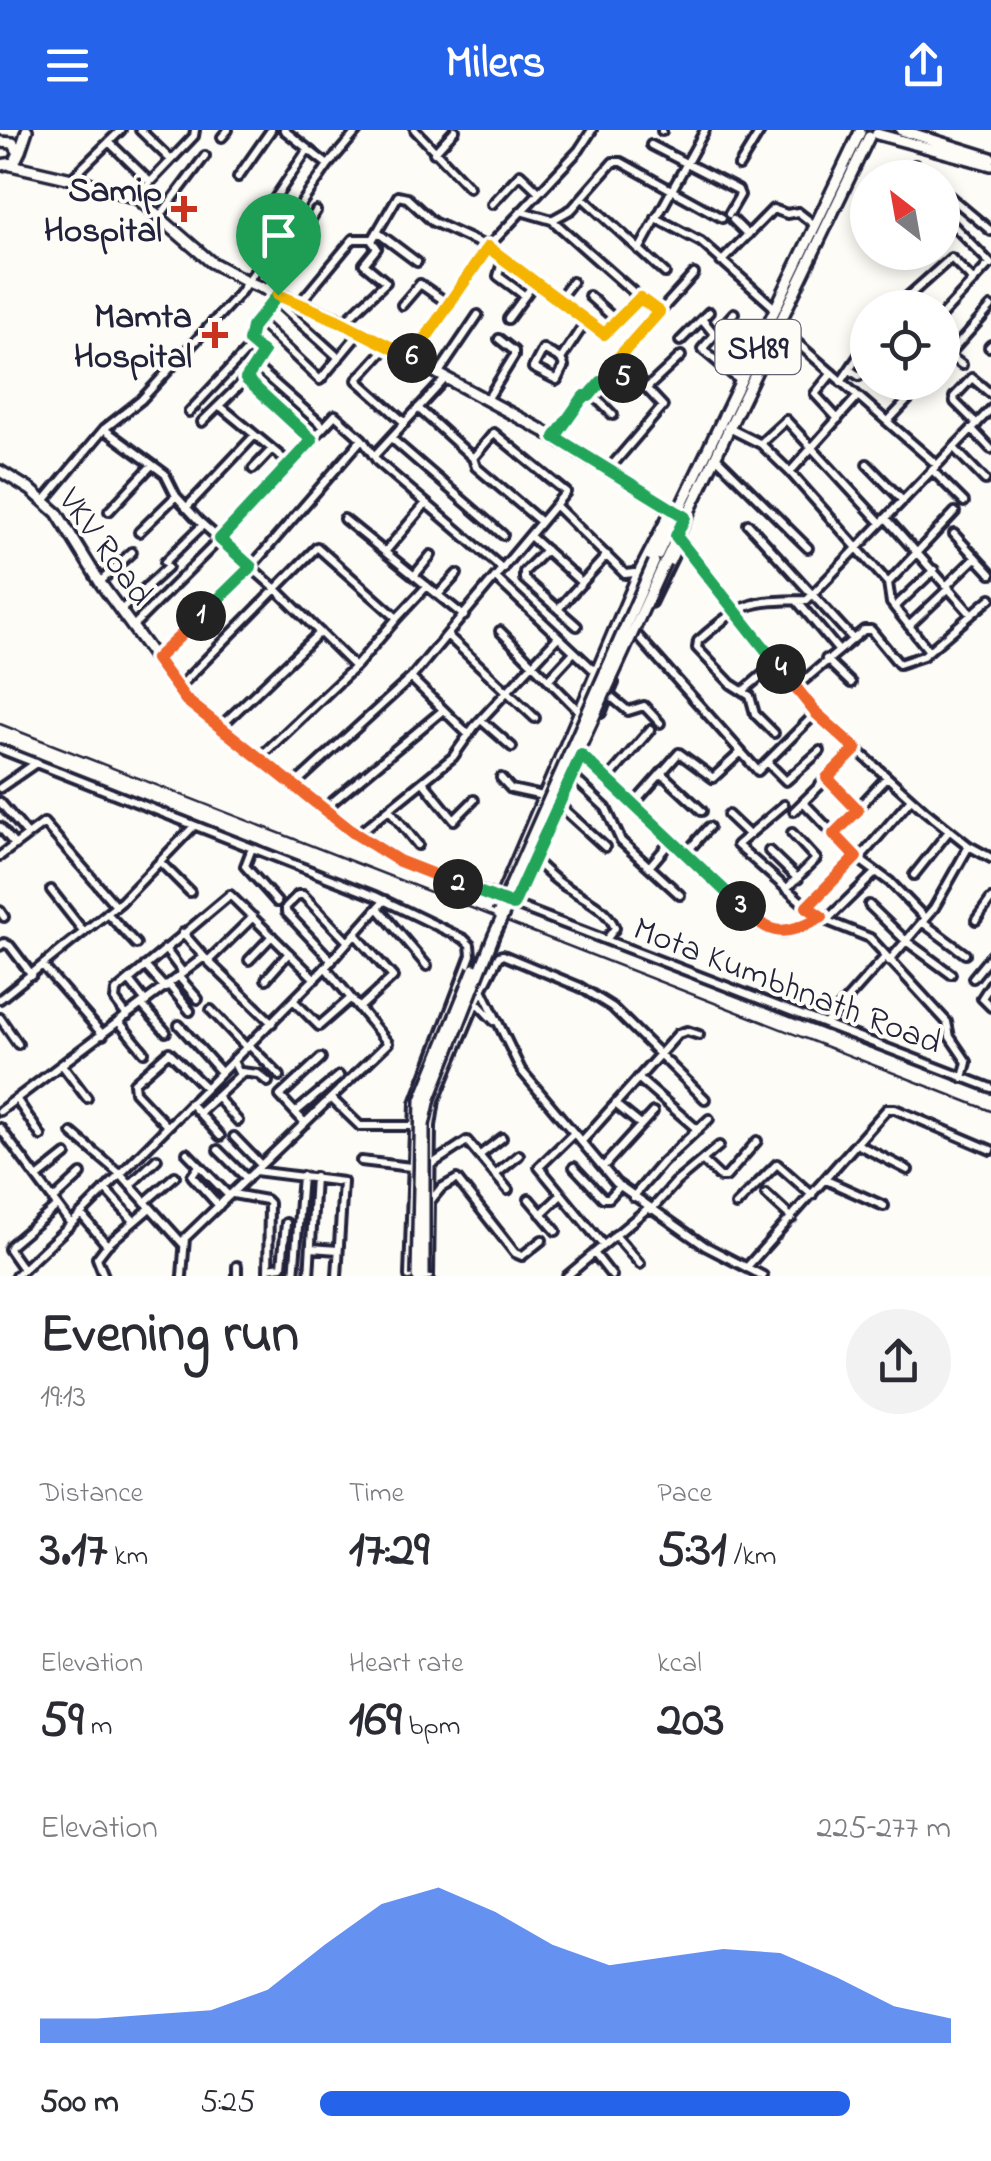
<!DOCTYPE html>
<html lang="en">
<head>
<meta charset="utf-8">
<style>
	:root { --surface:#fff; --page:#f2f2f3; --text:#2b2b33; --muted:#7c7c81; --accent:#2563eb }
	body { margin:0; font-family:"Indie Flower",sans-serif; background:var(--page); color:var(--text); height:100vh; display:flex; flex-direction:column; font-size:38px; white-space:nowrap }
	* { box-sizing:border-box; margin:0 }
	p { font-size:32px; color:var(--muted) }
	.icon { flex:none; width:55px; height:55px; fill:none; stroke:currentColor; stroke-width:2; stroke-linecap:round; stroke-linejoin:round }
	.map { position:relative; height:1146px; overflow:hidden }
	.sheet { display:flex; flex-direction:column; background:var(--surface); flex:1 }
	.sheet>* { flex:none }
	.needle { width:65px; rotate:329deg }
	.controls { position:absolute; left:850px; top:30px; display:grid; gap:20px }
	.controls a { display:grid; place-items:center; width:110px; height:110px; border-radius:50%; background:var(--surface); box-shadow:0 5px 15px #0003; font-size:50px }
	.pin { position:absolute; display:grid; place-items:center; width:85px; height:85px; color:#fff; margin:-102px -42px; border-radius:50% 50% 50% 0; rotate:-45deg; box-shadow:0 0 10px #0007 }
	.pin .icon { rotate:45deg }
	.km { position:absolute; width:50px; height:50px; margin:-25px; border-radius:50%; background:#222; color:#fff; font-size:28px; line-height:50px; text-align:center }
	.round { display:grid; place-items:center; flex:none; width:105px; height:105px; border-radius:52px; background:var(--page) }
	.overview { display:flex; align-items:center; justify-content:space-between; height:170px; padding:0 40px }
	h1 { font-size:55px; font-weight:700; line-height:75px }
	.stats { display:grid; grid-template-columns:repeat(3,1fr); gap:15px; height:170px; padding:10px 40px }
	.stats div { display:grid; align-content:center }
	.stats b { font-size:50px; font-weight:700 }
	.stats small { font-size:28px; font-weight:400 }
	.stats p { font-size:28px }
	.chart { height:280px; padding:20px 40px }
	.chart p { display:flex; justify-content:space-between }
	.chart svg { width:100%; height:180px; margin-top:10px; fill:var(--accent); opacity:.7 }
	ul { padding:0 40px; list-style:none; font-size:32px }
	li { display:grid; grid-template-columns:160px 120px 1fr; align-items:center; height:75px }
	li i { height:25px; border-radius:12px; background:var(--accent) }
	header { display:flex; justify-content:space-between; align-items:center; height:130px; padding:0 40px; background:var(--accent); color:#fff; font-size:45px; font-weight:700 }
	.map>svg:first-child { display:block }
</style>
</head>
<body>
<header><svg class="icon" aria-label="menu" viewBox="0 0 24 24"><path d="M4 6h16M4 12h16M4 18h16"/></svg>Milers<svg class="icon" aria-label="share" viewBox="0 0 24 24"><path d="M12 15V3M7 8l5-5 5 5M5 13v7h14v-7"/></svg></header>
<div class="map">
<svg width="991" height="1146" viewBox="0 0 991 1146">
	<rect width="100%" height="100%" fill="#fdfcf7"/>
	<filter id="ink" filterUnits="userSpaceOnUse"><feTurbulence type="fractalNoise" baseFrequency=".01" numOctaves="2"/><feDisplacementMap in="SourceGraphic" scale="20" xChannelSelector="R" yChannelSelector="G"/><feConvolveMatrix kernelMatrix="1 2 1 2 8 2 1 2 1" color-interpolation-filters="sRGB"/></filter>
	<g filter="url(#ink)">
		<g fill="none" stroke-linecap="round" stroke-linejoin="round">
			<defs>
				<path id="minor" d="M 140,0 L 171,30
					M 284,0 L 328,35
					M 415,0 L 469,57
					M 662,1 L 662,0
					M 222,7 L 228,0
					M 109,12 L 150,52
					M 651,15 L 738,60 L 740,65 L 729,84
					M 434,23 L 455,0
					M 739,36 L 761,0
					M 238,47 L 271,0
					M 72,48 L 121,0
					M 903,48 L 915,35 L 928,48
					M 942,60 L 991,101
					M 135,68 L 194,6 L 195,0
					M 583,68 L 665,143
					M 272,73 L 308,19
					M 492,74 L 520,44 L 539,62
					M 160,86 L 205,26
					M 656,88 L 701,112 L 776,179
					M 552,90 L 572,79 L 613,32 L 621,32 L 722,88
					M 733,90 L 748,105
					M 948,90 L 991,134
					M 377,102 L 417,132
					M 639,120 L 705,0
					M 903,122 L 911,129
					M 503,129 L 498,146 L 525,166
					M 721,132 L 773,79 L 787,84 L 798,82 L 816,96
					M 266,160 L 316,81
					M 589,166 L 617,191
					M 640,168 L 659,183
					M 275,170 L 339,228
					M 558,170 L 572,152
					M 299,174 L 353,109 L 373,109 L 398,66 L 407,68 L 433,92 L 488,117 L 604,204 L 640,168 L 552,90 L 521,81
					M 402,175 L 420,154 L 449,174
					M 895,178 L 951,128 L 974,151
					M 734,183 L 702,219 L 740,251
					M 942,185 L 990,133
					M 508,189 L 535,152
					M 702,189 L 715,205
					M 257,190 L 320,250 L 360,202
					M 343,193 L 386,152 L 364,134 L 377,118 L 371,110
					M 779,197 L 937,335
					M 680,211 L 709,182
					M 942,212 L 953,220 L 950,226 L 962,235
					M 387,217 L 357,250 L 405,293
					M 989,217 L 991,215
					M 953,220 L 991,177
					M 411,229 L 488,117 L 579,20 L 592,0
					M 561,229 L 543,219 L 533,238 L 557,250 L 564,236 L 561,229 L 586,191
					M 942,234 L 950,226
					M 256,237 L 324,297
					M 850,240 L 859,246 L 868,238
					M 832,243 L 815,264 L 838,289
					M 438,244 L 478,185
					M 246,249 L 312,310
					M 841,252 L 868,212
					M 647,258 L 681,226
					M 590,265 L 601,252 L 613,258 L 629,241
					M 858,266 L 790,342 L 888,453 L 891,473 L 929,521
					M 487,270 L 514,226 L 514,221 L 499,209
					M 220,276 L 290,334
					M 418,278 L 473,328 L 476,337 L 541,392
					M 189,282 L 253,214
					M 888,291 L 925,252
					M 202,292 L 246,249 L 263,223 L 249,211 L 252,197 L 279,165
					M 977,294 L 955,272 L 954,267 L 972,248 L 991,264
					M 727,297 L 761,314 L 790,342
					M 104,299 L 165,344 L 176,366 L 199,391 L 277,460 L 355,537
					M 972,299 L 991,319
					M 555,307 L 584,266 L 593,265 L 613,285
					M 391,308 L 503,405
					M 761,313 L 786,290 L 881,393
					M 954,318 L 985,350
					M 374,326 L 445,249
					M 717,328 L 808,418
					M 867,334 L 903,371
					M 253,339 L 272,319
					M 609,339 L 663,276 L 618,228 L 694,144
					M 932,340 L 964,372
					M 44,371 L 104,299 L 141,270 L 239,164 L 328,35 L 358,0
					M 555,375 L 625,444 L 634,443 L 637,447
					M 186,378 L 255,305
					M 109,381 L 152,335
					M 886,388 L 971,484
					M 344,389 L 464,486
					M 748,394 L 852,508
					M 139,402 L 176,366
					M 954,404 L 991,444
					M 530,406 L 582,453
					M 677,407 L 816,583 L 925,681 L 969,716 L 991,728
					M 220,409 L 335,285 L 362,309 L 378,332 L 503,439
					M 546,420 L 524,442 L 524,449 L 577,496
					M 385,422 L 426,373
					M 165,432 L 203,395
					M 414,446 L 431,425
					M 496,448 L 596,542
					M 100,452 L 132,422
					M 888,453 L 955,382
					M 946,456 L 975,428
					M 438,465 L 457,444
					M 797,471 L 838,520
					M 651,473 L 680,413
					M 895,477 L 934,440
					M 559,478 L 607,425
					M 120,481 L 168,437
					M 397,488 L 427,456
					M 909,496 L 949,458
					M 132,497 L 214,415
					M 500,501 L 579,581
					M 636,504 L 758,641 L 816,583
					M 447,505 L 535,588
					M 156,529 L 251,437 L 362,309
					M 826,529 L 851,553
					M 411,548 L 469,605
					M 549,549 L 574,522
					M 796,557 L 864,500 L 871,500 L 899,534 L 923,526 L 991,468
					M 178,558 L 317,417 L 397,488 L 357,535 L 259,628
					M 743,561 L 776,533
					M 609,565 L 628,581 L 644,576 L 660,593
					M 601,583 L 614,553
					M 481,590 L 512,617
					M 221,596 L 320,502
					M 774,603 L 755,584 L 750,566 L 731,554 L 697,518 L 698,511 C 743,472 748,471 807,470 L 991,279
					M 0,619 L 375,766 L 464,809 L 470,815 L 471,825 L 415,973 L 409,1146
					M 581,625 L 762,796 L 782,803 L 822,787
					M 767,632 L 786,651 L 820,621
					M 661,643 L 702,681
					M 572,646 L 606,678 L 621,711 L 680,765
					M 501,648 L 511,659 L 543,666
					M 827,649 L 858,680
					M 607,650 L 650,600
					M 423,652 L 454,690 L 474,670
					M 293,656 L 411,548 L 566,362 L 494,303 L 473,328
					M 0,658 L 36,633
					M 0,672 L 28,705
					M 805,674 L 856,727 L 890,752 L 925,788
					M 559,675 L 605,717
					M 633,675 L 679,623 L 713,648 L 741,622
					M 784,675 L 737,715 L 805,775 L 830,792 L 870,808 L 947,892 L 950,907 L 967,932 L 963,948
					M 324,679 L 442,581
					M 389,679 L 418,715
					M 794,681 L 857,619
					M 728,685 L 749,705
					M 0,697 L 15,715
					M 834,704 L 887,647
					M 357,705 L 453,627 L 474,597 L 558,507
					M 252,718 L 245,736 L 277,772
					M 769,721 L 798,749
					M 685,724 L 709,697
					M 0,726 L 44,693 L 116,776
					M 859,729 L 911,669
					M 534,730 C 544,739 554,750 566,757 C 584,768 607,778 615,798 L 606,810
					M 161,733 L 190,762
					M 649,737 L 671,711
					M 914,745 L 949,701
					M 786,759 L 816,729 L 792,703
					M 51,760 L 84,802
					M 507,772 L 991,958
					M 513,775 L 579,630
					M 869,775 L 906,811 L 951,844
					M 807,777 L 856,727
					M 378,778 L 427,836
					M 0,781 L 4,787
					M 107,783 L 136,814
					M 827,790 L 876,742
					M 976,790 L 991,769
					M 922,792 L 965,824
					M 183,803 L 204,827
					M 355,804 L 393,847 L 359,878
					M 0,816 L 4,813 L 10,816 L 32,845
					M 165,819 L 183,843
					M 249,830 L 272,806
					M 208,831 L 253,787
					M 332,831 L 286,782 L 286,777 L 298,765 L 303,765 L 348,812
					M 889,831 L 934,778 L 969,716
					M 43,836 L 103,905
					M 145,836 L 165,858
					M 179,847 L 198,869
					M 973,848 L 991,826
					M 266,849 L 289,823
					M 129,850 L 146,872
					M 991,854 L 982,868 L 991,877
					M 169,855 L 190,881
					M 481,857 L 521,940 L 616,1053 L 705,1116 L 763,1146
					M 0,869 L 121,772 L 194,696
					M 294,871 L 319,896 L 351,868
					M 476,872 L 494,891
					M 142,875 L 166,902
					M 211,880 L 247,918
					M 127,886 L 115,870 L 116,861 L 230,765 L 315,849
					M 0,888 L 18,914
					M 119,892 L 144,922
					M 825,894 L 886,826
					M 179,895 L 221,942
					M 249,915 L 280,946
					M 62,935 L 87,968
					M 241,942 L 258,944 L 268,952
					M 638,948 L 698,1000
					M 217,967 L 238,991
					M 331,968 L 360,996 L 412,996
					M 17,970 L 41,1006
					M 190,973 L 220,1006
					M 615,974 L 641,995
					M 0,981 L 204,827 L 272,893
					M 296,982 L 339,946
					M 199,983 L 240,945 L 233,931
					M 305,993 L 280,966 L 321,928
					M 167,996 L 135,962 L 134,953 L 169,922 L 205,957
					M 0,998 L 71,1094 L 16,1146
					M 72,1003 L 120,1044 L 184,1115
					M 574,1003 L 539,1037 L 603,1115
					M 234,1007 L 261,1035
					M 582,1011 L 678,904 L 687,901 L 699,905
					M 857,1014 L 908,1040
					M 218,1020 L 247,1049
					M 187,1023 L 229,1066
					M 480,1025 L 502,1008
					M 361,1031 L 411,1037
					M 703,1031 L 720,1047 L 726,1047 L 757,1011
					M 432,1034 L 467,1011 L 508,1060
					M 199,1036 L 192,1046 L 219,1076
					M 574,1037 L 603,1068 L 609,1068 L 620,1056
					M 603,1037 L 653,982
					M 255,1041 L 343,1052 L 337,1146
					M 495,1045 L 519,1025
					M 37,1048 L 66,1025
					M 826,1050 L 884,1076
					M 130,1055 L 157,1029
					M 105,1059 L 134,1091
					M 233,1064 L 266,1070 L 269,1073 L 268,1146
					M 766,1064 L 792,1088
					M 633,1067 L 662,1033 L 709,989
					M 432,1069 L 441,1058 L 457,1049 L 515,1123 L 522,1126 L 542,1110
					M 529,1069 L 556,1101
					M 53,1070 L 81,1044
					M 145,1072 L 175,1046
					M 736,1075 L 777,1034 L 812,1065
					M 651,1080 L 676,1052 L 719,1016
					M 81,1084 L 107,1115
					M 541,1084 L 561,1065
					M 71,1094 L 323,840 L 385,770
					M 615,1105 L 640,1134
					M 311,1118 L 338,1120
					M 594,1123 L 612,1146
					M 747,1137 L 887,979 L 895,979 L 991,1020
					M 268,1138 L 282,1136 L 286,1093
					M 23,1139 L 9,1119 L 11,1115 L 57,1076
					M 104,1146 L 97,1128 L 107,1115 L 150,1078
					M 182,1146 L 185,1108 L 388,913 L 326,838
					M 237,1146 L 237,1136
					M 294,1146 L 302,1046
					M 309,1146 L 315,1047
					M 429,1146 L 431,996 L 435,970 L 476,872 L 499,826 L 503,825 L 580,857 L 612,877 L 705,969
					M 567,1146 L 648,1078"/>
				<path id="major" d="M 901,0 L 991,28
					M 877,4 L 991,35
					M 0,12 L 13,13 L 19,23 L 14,33 L 0,35
					M 20,21 L 27,0
					M 11,35 L 89,53 L 138,69 L 211,132 L 248,152 L 337,189 L 544,301 L 685,387
					M 0,341 L 31,360 L 57,383 L 101,454 L 186,570 L 354,703 L 399,731 L 500,769 L 637,447 L 672,379
					M 654,432 L 860,2
					M 665,432 L 869,7"/>
			</defs>
			<use href="#minor" stroke="#22223b" stroke-width="14"/>
			<use href="#major" stroke="#22223b" stroke-width="16"/>
			<use href="#minor" stroke="#fdfcf7" stroke-width="6"/>
			<use href="#major" stroke="#fdfcf7" stroke-width="9"/>
			<path stroke="#22223b" stroke-width="2.5" d="M 0,594 L 991,981"/>
			<defs>
				<path id="major-bridge" d="M 498,784 L 654,432
					M 417,1146 L 421,970 L 474,839
					M 424,1146 L 424,995 L 430,968 L 494,805 L 665,432"/>
			</defs>
			<use href="#major-bridge" stroke="#22223b" stroke-width="16" stroke-linecap="butt"/>
			<use href="#major-bridge" stroke="#fdfcf7" stroke-width="9"/>
		</g>
	</g>
	<g fill="none" stroke-linecap="round" stroke-linejoin="round" filter="url(#ink)">
		<defs>
			<path id="split-1" d="M 201,486 L 251,437 L 220,409 L 312,310 L 246,249 L 263,223 L 249,211 L 252,197 L 278,165"/>
			<path id="split-2" d="M 201,486 L 156,529 L 186,570 L 354,703 L 399,731 L 458,754"/>
			<path id="split-3" d="M 458,754 L 513,775 L 581,625 L 741,776"/>
			<path id="split-4" d="M 741,776 C 774,808 782,806 822,787 L 807,777 L 856,727 L 834,704 L 858,680 L 827,648 L 856,619 L 816,583 L 781,539"/>
			<path id="split-5" d="M 623,248 L 613,258 L 601,252 L 589,266 L 584,266 L 555,307 L 685,387 L 676,406 L 781,539"/>
			<path id="split-6" d="M 412,228 L 488,117 L 604,204 L 640,168 L 659,182 L 618,228 L 629,241 L 623,248"/>
			<path id="split-7" d="M 278,165 L 337,190 L 412,228"/>
		</defs>
		<use href="#split-1" stroke="#fff" stroke-width="20"/>
		<use href="#split-2" stroke="#fff" stroke-width="20"/>
		<use href="#split-3" stroke="#fff" stroke-width="20"/>
		<use href="#split-4" stroke="#fff" stroke-width="20"/>
		<use href="#split-5" stroke="#fff" stroke-width="20"/>
		<use href="#split-6" stroke="#fff" stroke-width="20"/>
		<use href="#split-7" stroke="#fff" stroke-width="20"/>
		<use href="#split-1" stroke="#22a559" stroke-width="12"/>
		<use href="#split-2" stroke="#f0652b" stroke-width="12"/>
		<use href="#split-3" stroke="#22a559" stroke-width="12"/>
		<use href="#split-4" stroke="#f0652b" stroke-width="12"/>
		<use href="#split-5" stroke="#22a559" stroke-width="12"/>
		<use href="#split-6" stroke="#f5b400" stroke-width="12"/>
		<use href="#split-7" stroke="#f5b400" stroke-width="12"/>
	</g>
	<g fill="#c8321e" stroke="#fdfcf7" stroke-width="4">
		<path d="M179 64h10v10h10v10h-10v10h-10v-10h-10v-10h10z"/>
		<path d="M210 190h10v10h10v10h-10v10h-10v-10h-10v-10h10z"/>
	</g>
	<g text-anchor="middle" stroke-width="8" stroke-linejoin="round" paint-order="stroke">
		<rect fill="#fdfcf7" stroke="#646373" stroke-width="2.5" x="715.5" y="190" width="85" height="54" rx="8"/>
		<g font-size="32" font-weight="bold" fill="#22223b">
			<text x="758" y="228">SH89</text>
		</g>
		<g font-size="35" font-weight="bold" fill="#22223b" stroke="#fdfcf7" text-anchor="end">
			<text x="162" y="71">Samip<tspan x="162" dy="40">Hospital</tspan></text>
			<text x="192" y="197">Mamta<tspan x="192" dy="40">Hospital</tspan></text>
		</g>
		<g font-size="35" fill="#22223b" stroke="#fdfcf7">
			<text transform="translate(107 416) rotate(54)" y="12">VKV Road</text>
			<text transform="translate(788 854) rotate(21)" y="12">Mota Kumbhnath Road</text>
		</g>
	</g>
</svg>
<div class="controls">
<a><svg class="needle" viewBox="-14 -14 28 28"><path d="M0-13l5 13h-10z" fill="#e53935"/><path d="M0 13l5-13h-10z" fill="#7c7c81"/></svg></a>
<a><svg class="icon" aria-label="locate" viewBox="0 0 24 24"><circle cx="12" cy="12" r="6"/><path d="M12 2v4M12 18v4M2 12h4M18 12h4"/></svg></a>
</div>
<div class="pin" style="left:278px;top:165px;background:#1e9e55"><svg class="icon" aria-label="arrive" viewBox="0 0 24 24"><path d="M6 21V4h12l-3 4 3 4H6"/></svg></div>
<b class="km" style="left:201px;top:486px">1</b>
<b class="km" style="left:458px;top:754px">2</b>
<b class="km" style="left:741px;top:776px">3</b>
<b class="km" style="left:781px;top:539px">4</b>
<b class="km" style="left:623px;top:248px">5</b>
<b class="km" style="left:412px;top:228px">6</b>
</div>
<section class="sheet">
<div class="overview"><div><h1>Evening run</h1><p>19:13</p></div><a class="round"><svg class="icon" aria-label="share" viewBox="0 0 24 24"><path d="M12 15V3M7 8l5-5 5 5M5 13v7h14v-7"/></svg></a></div>
<div class="stats">
<div><p>Distance</p><b>3.17<small> km</small></b></div>
<div><p>Time</p><b>17:29</b></div>
<div><p>Pace</p><b>5:31<small> /km</small></b></div>
</div>
<div class="stats">
<div><p>Elevation</p><b>59<small> m</small></b></div>
<div><p>Heart rate</p><b>169<small> bpm</small></b></div>
<div><p>kcal</p><b>203</b></div>
</div>
<div class="chart"><p><span>Elevation</span>225–277 m</p>
<svg viewBox="0 0 160 44" preserveAspectRatio="none"><path d="M0 44V38L10 38L20 37L30 36L40 31L50 20L60 10L70 6L80 12L90 20L100 25L110 23L120 21L130 22L140 28L150 35L160 38V44z"/></svg>
</div>
<ul>
<li><b>500 m</b>5:25<i style="width:84%"></i></li>
</ul>
</section>
</body>
</html>
